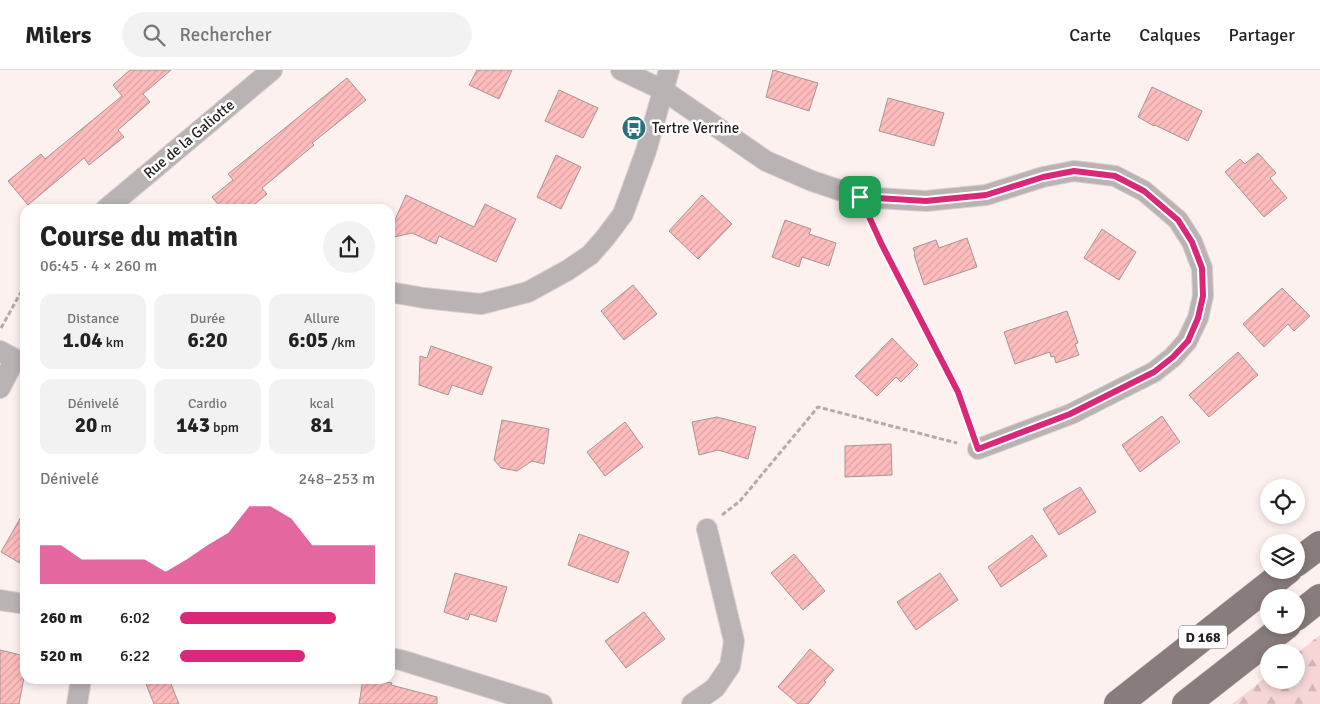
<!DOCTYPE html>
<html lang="fr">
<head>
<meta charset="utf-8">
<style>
	:root { --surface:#fff; --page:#f2f2f2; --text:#222; --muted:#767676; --line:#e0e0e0; --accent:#db2777 }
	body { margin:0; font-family:Signika,sans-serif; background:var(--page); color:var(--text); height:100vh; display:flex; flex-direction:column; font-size:19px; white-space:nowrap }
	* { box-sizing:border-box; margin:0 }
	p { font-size:16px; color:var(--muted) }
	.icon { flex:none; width:28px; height:28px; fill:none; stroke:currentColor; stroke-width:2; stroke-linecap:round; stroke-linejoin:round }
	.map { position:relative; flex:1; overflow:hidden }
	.panel { position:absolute; left:20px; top:134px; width:375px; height:480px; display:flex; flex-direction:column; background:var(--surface); border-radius:15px; box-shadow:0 2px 8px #0003 }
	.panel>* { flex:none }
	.buttons { position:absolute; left:1260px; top:409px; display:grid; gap:10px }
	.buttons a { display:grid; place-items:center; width:45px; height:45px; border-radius:50%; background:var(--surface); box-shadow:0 2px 8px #0003; font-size:25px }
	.pin { position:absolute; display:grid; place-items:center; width:42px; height:42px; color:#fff; margin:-21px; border-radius:10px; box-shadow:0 2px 8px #0006 }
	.round { display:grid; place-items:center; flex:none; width:52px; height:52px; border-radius:26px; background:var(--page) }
	.summary { display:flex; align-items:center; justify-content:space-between; height:85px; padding:0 20px }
	h1 { font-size:28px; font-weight:800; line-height:38px }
	.figures { display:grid; grid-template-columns:repeat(3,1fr); gap:8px; height:85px; padding:5px 20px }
	.figures div { display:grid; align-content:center; border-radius:12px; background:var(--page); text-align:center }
	.figures b { font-size:21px; font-weight:800 }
	.figures small { font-size:14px; font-weight:400 }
	.figures p { font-size:14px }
	.chart { height:140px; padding:10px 20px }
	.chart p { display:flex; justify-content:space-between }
	.chart svg { width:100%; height:90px; margin-top:5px; fill:var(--accent); opacity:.7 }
	ul { padding:0 20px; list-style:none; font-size:16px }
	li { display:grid; grid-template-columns:80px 60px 1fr; align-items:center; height:38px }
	li i { height:12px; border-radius:6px; background:var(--accent) }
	header { display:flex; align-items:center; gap:30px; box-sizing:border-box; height:70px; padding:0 25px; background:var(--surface); border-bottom:1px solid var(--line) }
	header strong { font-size:24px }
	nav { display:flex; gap:28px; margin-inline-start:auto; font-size:18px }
	.search { width:350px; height:45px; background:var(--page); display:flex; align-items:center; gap:12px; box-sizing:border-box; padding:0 18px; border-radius:28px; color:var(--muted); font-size:19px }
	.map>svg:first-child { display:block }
</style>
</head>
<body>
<header>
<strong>Milers</strong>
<div class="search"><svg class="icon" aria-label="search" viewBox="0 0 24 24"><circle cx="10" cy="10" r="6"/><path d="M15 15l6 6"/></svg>Rechercher</div>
<nav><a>Carte</a><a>Calques</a><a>Partager</a></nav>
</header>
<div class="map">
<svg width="1320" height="634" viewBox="0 0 1320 634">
	<defs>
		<pattern id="forest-firs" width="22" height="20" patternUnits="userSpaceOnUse" patternTransform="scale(1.25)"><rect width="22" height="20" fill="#f5d5d5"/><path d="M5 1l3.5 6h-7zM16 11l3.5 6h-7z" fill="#d2b6b6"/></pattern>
		<pattern id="building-hatch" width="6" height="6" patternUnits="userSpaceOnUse" patternTransform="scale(1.25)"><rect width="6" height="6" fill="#ffbcbd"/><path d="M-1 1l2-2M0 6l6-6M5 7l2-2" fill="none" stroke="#daa1a2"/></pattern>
	</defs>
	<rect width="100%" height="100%" fill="#fdf1f0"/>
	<path fill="url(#forest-firs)" d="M 1320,565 L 1320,634 L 1232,634 L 1269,605 L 1269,610 L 1296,610 L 1296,584 Z"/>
	<path fill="url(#building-hatch)" stroke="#a59696" d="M 130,0 L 171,0 L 143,24 L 150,32 L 118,60 L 124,67 L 89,95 L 84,88 L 28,135 L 8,111 L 41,84 L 45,89 L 122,26 L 113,15 Z
		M 477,0 L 512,0 L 499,29 L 469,15 Z
		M 773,0 L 818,13 L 809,41 L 766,27 Z
		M 347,8 L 366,30 L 312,73 L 314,75 L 262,118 L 267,124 L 249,139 L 222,139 L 212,127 L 233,110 L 228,104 Z
		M 1152,17 L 1202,41 L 1188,71 L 1155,55 L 1154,56 L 1138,47 Z
		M 559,20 L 598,38 L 583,68 L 545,51 Z
		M 888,28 L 944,43 L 934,76 L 879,61 Z
		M 1258,83 L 1276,103 L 1270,108 L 1287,128 L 1264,147 L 1225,102 L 1240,89 L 1245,94 Z
		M 556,85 L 581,97 L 561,139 L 537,127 Z
		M 406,125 L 474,157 L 485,134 L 516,149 L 496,192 L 439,166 L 436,174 L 412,163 L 390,168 L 390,161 Z
		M 702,125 L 732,154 L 698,189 L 669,161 Z
		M 785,150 L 811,159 L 809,164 L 836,173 L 829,196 L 802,187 L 799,197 L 772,187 Z
		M 1102,159 L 1136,182 L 1119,210 L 1084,188 Z
		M 967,168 L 977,197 L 924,215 L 914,185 L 915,184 L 913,178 L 936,170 L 939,178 Z
		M 633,215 L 657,244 L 624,270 L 601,241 Z
		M 1282,218 L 1310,246 L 1294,261 L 1288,254 L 1264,277 L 1243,254 Z
		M 1067,241 L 1078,273 L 1075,274 L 1079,285 L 1056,293 L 1054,286 L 1051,287 L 1050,282 L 1015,294 L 1004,262 Z
		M 892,268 L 918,295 L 901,312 L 896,307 L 877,326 L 855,306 Z
		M 431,276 L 492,297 L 482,325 L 452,315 L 448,325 L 419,315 L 420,286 L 427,288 Z
		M 1238,282 L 1258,305 L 1209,347 L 1189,325 Z
		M 1162,346 L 1180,372 L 1140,402 L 1122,375 Z
		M 717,347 L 756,357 L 748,389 L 718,380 L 699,385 L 692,352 Z
		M 502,350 L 549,359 L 544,394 L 532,391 L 517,401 L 501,398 L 494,390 Z
		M 625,352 L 643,377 L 605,406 L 587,382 Z
		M 891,374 L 892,405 L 845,407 L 845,376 Z
		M 1080,417 L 1096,442 L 1059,465 L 1043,439 Z
		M 25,440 L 25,496 L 1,482 Z
		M 579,464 L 629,482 L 618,513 L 568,495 Z
		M 1032,465 L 1047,486 L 1001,517 L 988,497 Z
		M 794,484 L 825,521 L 803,540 L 771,503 Z
		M 455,503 L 507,517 L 496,552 L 470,544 L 468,550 L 444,542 Z
		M 940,503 L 958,530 L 916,560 L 897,532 Z
		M 644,542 L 665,569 L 626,598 L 605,571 Z
		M 810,579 L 834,600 L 824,611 L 826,612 L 808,634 L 798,634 L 778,617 Z
		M 0,580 L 25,586 L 25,602 L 19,634 L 0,634 Z
		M 144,609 L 169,609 L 179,634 L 154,634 Z
		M 363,609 L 392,613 L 391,615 L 437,627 L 437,634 L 359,634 Z"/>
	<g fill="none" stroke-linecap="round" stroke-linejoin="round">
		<defs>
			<path id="street" d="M 621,0 L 663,20 L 766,91 L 812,111 L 860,127 L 926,131 L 986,125 L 1043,107 L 1074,101 L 1115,106 L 1144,121 L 1178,150 L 1192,172 L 1202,198 L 1203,226 L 1198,248 L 1187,271 L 1173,287 L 1154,302 L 1071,344 L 978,379
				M 106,139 L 272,0
				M 390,222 L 424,228 L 481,234 L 528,222 L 568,200 L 590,185 L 605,168 L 623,144 L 646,81 L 669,0
				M 0,281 L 15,289 L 0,318
				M 0,530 L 25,534
				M 390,588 L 401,590 L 542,634
				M 77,634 L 81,609
				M 692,634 L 715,618 L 730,596 L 734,571 L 707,459"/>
			<path id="primary" d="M 1296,493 L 1320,475
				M 1296,547 L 1320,528
				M 1118,634 L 1288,500
				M 1186,634 L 1287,555"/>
		</defs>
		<use href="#street" stroke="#dacfcf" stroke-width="22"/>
		<use href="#primary" stroke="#dacfcf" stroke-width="29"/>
		<path stroke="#b4abaa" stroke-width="3" stroke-dasharray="5 2.5" stroke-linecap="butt" d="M 871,151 L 882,175 L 958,322 L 970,357
			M 1,258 L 25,215
			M 722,445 L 740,431 L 818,337 L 957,373"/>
		<use href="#street" stroke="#b9b3b3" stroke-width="20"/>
		<use href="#primary" stroke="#887c7c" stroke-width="28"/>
	</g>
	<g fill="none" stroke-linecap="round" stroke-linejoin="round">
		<defs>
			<path id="route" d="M 1074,101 L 1115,106 L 1144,121 L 1178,150 L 1192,172 L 1202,198 L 1203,226 L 1198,248 L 1188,271 L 1173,287 L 1154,302 L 1070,344 L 978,379 L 958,322 L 882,175 L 860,127 L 926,131 L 986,125 L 1043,107 Z"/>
		</defs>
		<use href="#route" stroke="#fff" stroke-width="10"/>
		<use href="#route" stroke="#db2777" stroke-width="6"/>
	</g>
	<defs>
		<symbol id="bus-disc" viewBox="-11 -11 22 22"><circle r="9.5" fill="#29707d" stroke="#fff"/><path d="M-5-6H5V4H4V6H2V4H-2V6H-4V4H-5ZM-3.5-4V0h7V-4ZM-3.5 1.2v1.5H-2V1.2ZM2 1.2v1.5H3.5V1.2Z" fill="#fff"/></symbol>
	</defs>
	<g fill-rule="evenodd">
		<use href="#bus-disc" x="620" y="44" width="28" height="28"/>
	</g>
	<g text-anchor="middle" stroke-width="5" stroke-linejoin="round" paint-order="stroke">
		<rect fill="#fff" stroke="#666262" stroke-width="1" x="1179" y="555.5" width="48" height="23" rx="4"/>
		<g font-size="14" font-weight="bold" fill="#241f1f">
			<text x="1203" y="572">D 168</text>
		</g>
		<g font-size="15" fill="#241f1f" stroke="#fff" text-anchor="start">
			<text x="652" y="63">Tertre Verrine</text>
		</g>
		<g font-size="15" fill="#241f1f" stroke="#fff">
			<text transform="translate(189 69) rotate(-40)" y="5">Rue de la Galiotte</text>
		</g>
	</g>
</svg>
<div class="buttons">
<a><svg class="icon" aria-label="locate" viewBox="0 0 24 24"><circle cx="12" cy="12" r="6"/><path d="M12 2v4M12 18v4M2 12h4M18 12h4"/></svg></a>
<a><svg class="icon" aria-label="layers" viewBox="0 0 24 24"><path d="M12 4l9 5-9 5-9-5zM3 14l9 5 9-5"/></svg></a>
<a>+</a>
<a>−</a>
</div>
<div class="pin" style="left:860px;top:127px;background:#1e9e55"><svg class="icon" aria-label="arrive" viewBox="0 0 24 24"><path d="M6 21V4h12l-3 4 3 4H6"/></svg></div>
<section class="panel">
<div class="summary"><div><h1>Course du matin</h1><p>06:45 · 4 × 260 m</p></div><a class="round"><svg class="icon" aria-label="share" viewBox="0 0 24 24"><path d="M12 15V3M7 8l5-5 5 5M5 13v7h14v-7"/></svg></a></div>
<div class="figures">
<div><p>Distance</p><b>1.04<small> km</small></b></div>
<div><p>Durée</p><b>6:20</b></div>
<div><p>Allure</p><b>6:05<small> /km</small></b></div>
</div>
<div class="figures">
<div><p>Dénivelé</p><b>20<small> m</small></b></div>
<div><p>Cardio</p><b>143<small> bpm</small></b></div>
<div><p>kcal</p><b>81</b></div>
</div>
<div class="chart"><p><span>Dénivelé</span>248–253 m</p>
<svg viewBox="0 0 160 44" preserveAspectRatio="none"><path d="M0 44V25L10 25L20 32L30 32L40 32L50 32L60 38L70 32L80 25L90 19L100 6L110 6L120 12L130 25L140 25L150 25L160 25V44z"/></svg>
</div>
<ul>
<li><b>260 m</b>6:02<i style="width:80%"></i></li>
<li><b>520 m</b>6:22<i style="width:64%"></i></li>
</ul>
</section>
</div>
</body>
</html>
